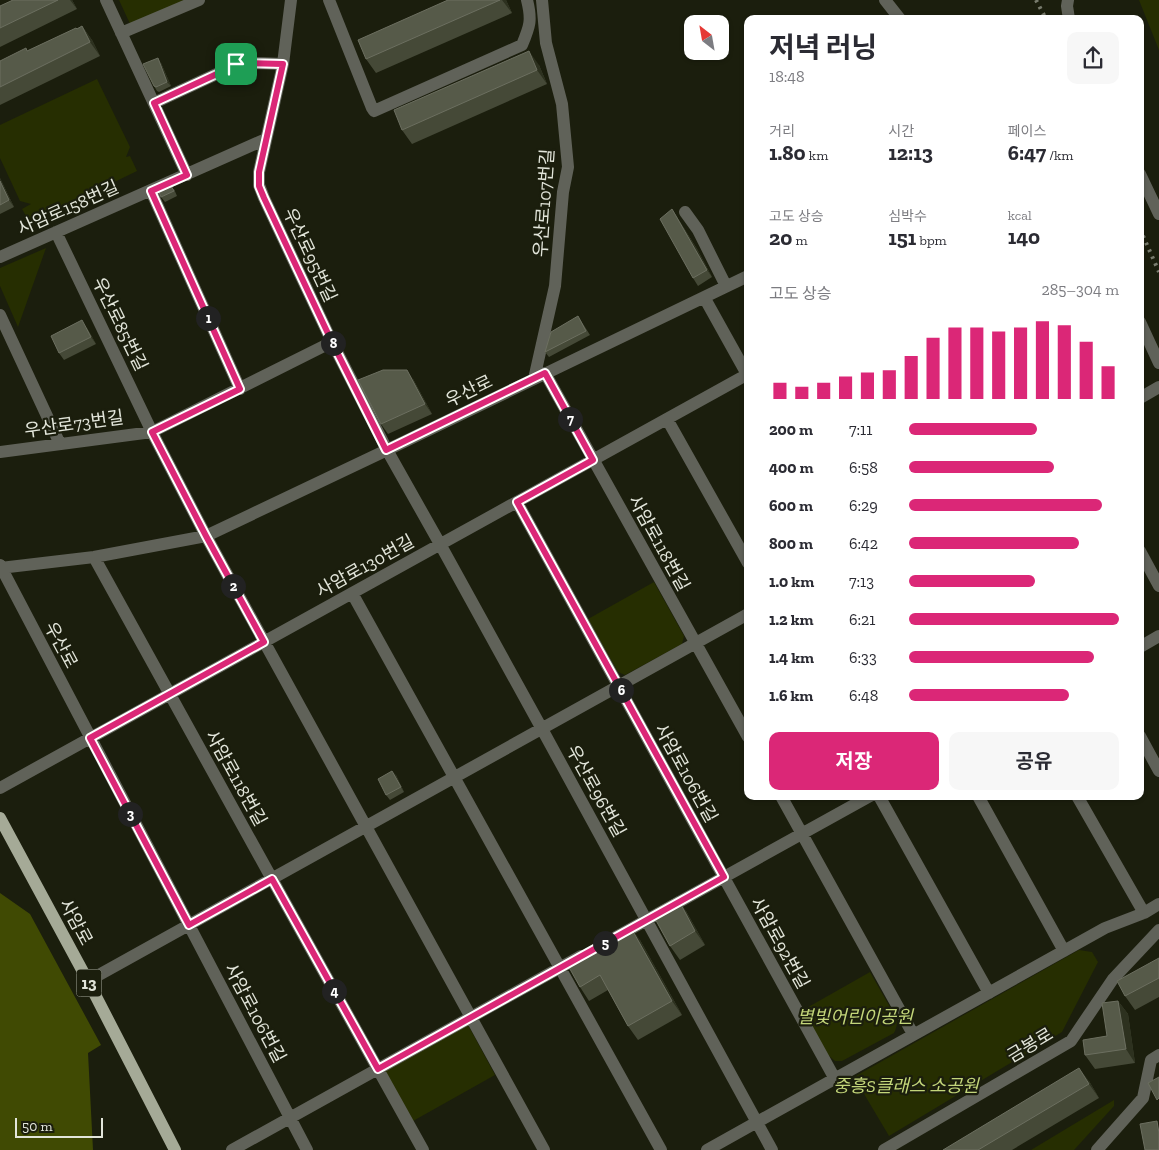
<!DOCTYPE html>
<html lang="ko">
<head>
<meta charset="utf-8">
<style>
	:root { --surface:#fff; --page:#f7f7f7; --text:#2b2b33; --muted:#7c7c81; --accent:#db2777 }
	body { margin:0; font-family:"Zilla Slab","Noto Sans KR",serif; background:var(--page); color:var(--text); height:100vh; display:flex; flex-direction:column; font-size:19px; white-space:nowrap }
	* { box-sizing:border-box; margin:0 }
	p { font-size:16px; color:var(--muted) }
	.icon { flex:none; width:28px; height:28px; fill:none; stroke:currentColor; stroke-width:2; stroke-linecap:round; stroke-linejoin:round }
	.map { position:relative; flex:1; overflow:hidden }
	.drawer { position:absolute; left:744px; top:15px; width:400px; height:785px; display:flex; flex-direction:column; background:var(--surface); border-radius:10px; box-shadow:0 1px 4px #0004 }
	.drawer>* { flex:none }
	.needle { width:32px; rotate:329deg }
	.fabs { position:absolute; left:684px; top:15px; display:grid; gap:10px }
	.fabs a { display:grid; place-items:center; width:45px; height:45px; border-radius:10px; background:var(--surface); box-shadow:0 1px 4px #0004; font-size:25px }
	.scale { position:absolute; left:15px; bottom:12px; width:88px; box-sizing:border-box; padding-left:5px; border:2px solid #e2e5da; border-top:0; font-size:14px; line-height:18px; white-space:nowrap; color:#e2e5da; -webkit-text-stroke:4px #1b1e0d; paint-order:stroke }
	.pin { position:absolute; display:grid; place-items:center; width:42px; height:42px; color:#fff; margin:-21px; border-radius:10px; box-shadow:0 2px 8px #0006 }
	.km { position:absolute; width:25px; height:25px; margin:-12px; border-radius:50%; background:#222; color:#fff; font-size:14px; line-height:25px; text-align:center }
	.round { display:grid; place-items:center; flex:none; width:52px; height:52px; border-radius:10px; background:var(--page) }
	.summary { display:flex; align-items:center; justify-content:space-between; height:85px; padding:0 25px }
	h1 { font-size:28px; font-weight:700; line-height:38px }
	.stats { display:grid; grid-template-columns:repeat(3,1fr); gap:8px; height:85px; padding:5px 25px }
	.stats div { display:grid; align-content:center }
	.stats b { font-size:21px; font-weight:700 }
	.stats small { font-size:14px; font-weight:400 }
	.stats p { font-size:14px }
	.chart { height:140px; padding:10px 25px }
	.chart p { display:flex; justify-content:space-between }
	.chart svg { width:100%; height:90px; margin-top:5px; stroke:var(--accent); stroke-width:6 }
	.primary-button { display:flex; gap:10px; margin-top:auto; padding:10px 25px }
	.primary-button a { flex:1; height:58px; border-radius:10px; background:var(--accent); color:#fff; font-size:20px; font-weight:700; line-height:58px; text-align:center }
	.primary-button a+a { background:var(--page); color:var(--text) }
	ul { padding:0 25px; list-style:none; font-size:16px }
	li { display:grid; grid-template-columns:80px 60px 1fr; align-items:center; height:38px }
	li i { height:12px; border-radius:6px; background:var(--accent) }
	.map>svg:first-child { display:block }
</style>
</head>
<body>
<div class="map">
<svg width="1159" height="1150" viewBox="0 0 1159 1150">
	<rect width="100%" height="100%" fill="#1b1e0d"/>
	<path fill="#262e01" d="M 119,0 L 187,0 L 131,26 Z
		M 1139,0 L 1159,0 L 1159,50 Z
		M 97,79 L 130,147 L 126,157 L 130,156 L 137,171 L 30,223 L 22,209 L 31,204 L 20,201 L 0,158 L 0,125 Z
		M 46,248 L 18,327 L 0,286 L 0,268 Z
		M 654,582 L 684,636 L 682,644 L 625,675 L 618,672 L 588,619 Z
		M 1079,950 L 1092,952 L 1098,962 L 1062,1032 L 889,1136 L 854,1077 Z
		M 870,972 L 895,1016 C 898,1022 897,1027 894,1033 L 842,1061 L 835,1061 L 828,1055 L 803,1010 Z
		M 468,1025 L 495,1075 L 413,1121 L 385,1071 Z
		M 1114,1100 L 1114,1106 L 1074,1150 L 1031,1150 Z"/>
	<path fill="#404a03" d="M 0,893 L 30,914 L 101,1045 L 88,1053 L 93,1150 L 0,1150 Z"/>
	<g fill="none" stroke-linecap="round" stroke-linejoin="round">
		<path stroke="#606259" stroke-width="12" d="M 106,0 L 187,175
			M 291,0 L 283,64 L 259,172 L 259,185 L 264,198 L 332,342 L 387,450 L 440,544 L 542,729 L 772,1150
			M 329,0 L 372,108 L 374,111 L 522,45 C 530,26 532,20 527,0
			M 885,0 L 900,19
			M 1068,0 L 1067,6 L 1069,19
			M 121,33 L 199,0
			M 154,103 L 236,65 L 257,63 L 283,64
			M 1140,174 L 1159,214
			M 151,191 L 240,389
			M 685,212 L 698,230 L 726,286
			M 56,232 L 152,432 L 206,536 L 544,1150
			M 0,257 L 266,139
			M 704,297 L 748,376
			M 0,315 L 60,444
			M 1140,322 L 1159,363
			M 545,373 L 748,737
			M 534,379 L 555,286 L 563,192 L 568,167 L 562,104 L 546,43 L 542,0
			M 1140,398 L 1159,387
			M 667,419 L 748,563
			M 0,452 L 152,432 L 332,342
			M 517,502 L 835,1079
			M 1140,551 L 1159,586
			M 94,557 L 272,879 L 423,1150
			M 0,565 L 307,1150
			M 0,568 L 94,557 L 206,536 L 387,450 L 748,276
			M 352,593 L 661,1150
			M 1140,647 L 1159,636
			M 1140,736 L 1159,771
			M 0,788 L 748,374
			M 781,796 L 913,1034
			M 879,796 L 989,993
			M 978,796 L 1064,951
			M 1077,796 L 1144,913 L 1159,904
			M 616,937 L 870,796
			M 88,981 L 748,614
			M 232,1150 L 581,956
			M 707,1150 L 1105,928 L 1144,913
			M 884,1150 L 1071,1041 L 1113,979 L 1159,930
			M 1097,1150 L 1143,1098 L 1151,1060 L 1159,1055"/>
		<path stroke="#a5aa97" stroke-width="12" d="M 0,818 L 88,981 L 175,1150"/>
		<path stroke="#797c6e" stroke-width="4" stroke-dasharray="2.5 5" stroke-linecap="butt" d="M 1036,0 L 1046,19
			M 1140,229 L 1159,272"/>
	</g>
	<path fill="#454937" d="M 13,0 L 72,0 L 77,9 L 0,47 L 0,6 Z
		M 448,0 L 506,0 L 512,13 L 376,73 L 366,59 Z
		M 82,26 L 92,40 L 100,56 L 0,105 L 0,61 L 28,51 Z
		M 161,63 L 171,86 L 159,92 L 157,91 L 154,86 Z
		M 539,65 L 547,84 L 412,144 L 402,130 Z
		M 0,178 L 14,207 L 0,214 Z
		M 174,189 L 177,196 L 165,202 L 161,197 Z
		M 672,209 L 697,249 L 712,277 L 698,286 L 693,278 Z
		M 578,316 L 590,335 L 549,357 L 545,352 Z
		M 87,328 L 96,344 L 64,360 L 59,353 Z
		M 413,379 L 432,414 L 388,434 L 381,424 Z
		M 396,775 L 404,792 L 390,800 L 386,795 Z
		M 686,911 L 705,945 L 680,960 L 670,946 Z
		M 640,940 L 682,1015 L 638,1040 L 628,1026 L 608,990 L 589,1001 L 580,987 Z
		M 1159,958 L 1159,997 L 1135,1010 L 1125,996 Z
		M 1118,1001 L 1128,1014 L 1135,1063 L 1095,1069 L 1085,1055 L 1107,1036 Z
		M 1089,1081 L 1099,1098 L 1012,1150 L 943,1150 Z"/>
	<path fill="#2d311f" d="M 70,0 L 72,0 L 77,9 Z
		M 502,0 L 506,0 L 512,13 Z
		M 82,26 L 92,40 L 100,56 L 90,42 Z
		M 529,51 L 539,65 L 547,84 L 537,70 Z
		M 158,58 L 161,63 L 171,86 L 167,82 Z
		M 0,178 L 14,207 L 9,200 L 0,181 Z
		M 672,209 L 697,249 L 712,277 L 707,270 Z
		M 82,320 L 87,328 L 96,344 L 91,337 Z
		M 407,370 L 413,379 L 432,414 L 425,404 Z
		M 392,771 L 396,775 L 404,792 L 401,787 Z
		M 677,897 L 686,911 L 705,945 L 695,931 Z
		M 630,926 L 640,940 L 682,1015 L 672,1001 Z
		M 1118,1001 L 1128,1014 L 1135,1063 L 1126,1049 Z
		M 1079,1068 L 1089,1081 L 1099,1098 L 1089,1084 Z"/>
	<path fill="#565a49" stroke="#6c6f60" d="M 13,0 L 58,0 L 0,28 L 0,6 Z
		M 448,0 L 500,0 L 366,59 L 358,40 Z
		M 82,26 L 90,42 L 0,87 L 0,61 L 26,48 L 27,51 L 76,28 L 77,29 Z
		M 529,51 L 537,70 L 402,130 L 394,110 Z
		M 158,58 L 167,82 L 156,87 L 154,86 L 143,64 Z
		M 0,181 L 9,200 L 0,205 Z
		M 170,184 L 174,191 L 161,197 L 158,190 Z
		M 672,209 L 707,270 L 693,278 L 660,219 Z
		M 578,316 L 586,331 L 545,352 L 551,332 Z
		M 82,320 L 91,337 L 59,353 L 51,336 Z
		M 383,370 L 407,370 L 425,404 L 381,424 L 358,380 Z
		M 392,771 L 401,787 L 386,795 L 378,779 Z
		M 677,897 L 695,931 L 670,946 L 653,915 L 654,910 Z
		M 630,926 L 672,1001 L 628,1026 L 600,975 L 580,987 L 566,962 Z
		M 1159,958 L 1159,978 L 1125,996 L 1117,981 Z
		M 1118,1001 L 1126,1049 L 1085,1055 L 1083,1040 L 1107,1036 L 1102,1003 Z
		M 1079,1068 L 1089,1084 L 978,1150 L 943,1150 Z
		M 1159,1077 L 1159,1098 L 1157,1100 L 1148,1083 Z
		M 1157,1121 L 1159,1133 L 1159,1150 L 1145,1150 L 1140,1124 Z"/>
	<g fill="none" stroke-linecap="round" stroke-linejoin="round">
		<defs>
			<path id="route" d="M 244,63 L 283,64 L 259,172 L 259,186 L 264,198 L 332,342 L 386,450 L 545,373 L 593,460 L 517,502 L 724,877 L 378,1069 L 272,879 L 189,925 L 90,738 L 264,642 L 206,536 L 152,432 L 240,389 L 151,191 L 187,175 L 154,103 L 232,67 Z"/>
		</defs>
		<use href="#route" stroke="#fff" stroke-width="10"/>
		<use href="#route" stroke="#db2777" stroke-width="6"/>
	</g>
	<g text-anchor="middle" stroke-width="4.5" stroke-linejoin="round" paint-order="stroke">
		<rect fill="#1b1e0d" stroke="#a6a99c" stroke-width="1" x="76.5" y="969.5" width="25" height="27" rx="4"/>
		<g font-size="16" font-weight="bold" fill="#e2e5da">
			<text x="89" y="989">13</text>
		</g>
		<g font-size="18" fill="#e2e5da" stroke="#1b1e0d">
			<text transform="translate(544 203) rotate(-86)" y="6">우산로107번길</text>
			<text transform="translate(68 208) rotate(-24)" y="6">사암로158번길</text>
			<text transform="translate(310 255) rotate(65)" y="6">우산로95번길</text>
			<text transform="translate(120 324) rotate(64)" y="6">우산로85번길</text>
			<text transform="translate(469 391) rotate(-26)" y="6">우산로</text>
			<text transform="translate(74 424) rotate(-8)" y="6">우산로73번길</text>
			<text transform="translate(659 543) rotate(61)" y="6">사암로118번길</text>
			<text transform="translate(365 566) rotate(-29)" y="6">사암로130번길</text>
			<text transform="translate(61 645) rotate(62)" y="6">우산로</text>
			<text transform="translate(686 773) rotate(61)" y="6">사암로106번길</text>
			<text transform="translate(236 778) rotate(61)" y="6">사암로118번길</text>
			<text transform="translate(596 791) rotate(61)" y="6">우산로96번길</text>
			<text transform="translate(76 922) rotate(62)" y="6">사암로</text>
			<text transform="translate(780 943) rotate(61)" y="6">사암로92번길</text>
			<text transform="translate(255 1013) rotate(62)" y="6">사암로106번길</text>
			<text transform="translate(1030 1045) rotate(-31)" y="6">금봉로</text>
		</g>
		<g font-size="18" font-style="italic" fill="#c3d67a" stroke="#1b1e0d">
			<text x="855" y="1023">별빛어린이공원</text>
			<text x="906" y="1092">중흥S클래스 소공원</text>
		</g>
	</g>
</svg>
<div class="fabs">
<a><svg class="needle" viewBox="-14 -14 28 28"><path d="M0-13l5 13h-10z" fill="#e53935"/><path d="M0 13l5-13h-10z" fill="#7c7c81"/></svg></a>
</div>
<div class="scale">50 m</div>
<div class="pin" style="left:236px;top:64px;background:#1e9e55"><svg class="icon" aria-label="arrive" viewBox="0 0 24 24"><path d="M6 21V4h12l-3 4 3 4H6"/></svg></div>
<b class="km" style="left:208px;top:318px">1</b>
<b class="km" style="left:233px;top:586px">2</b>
<b class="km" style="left:130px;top:814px">3</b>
<b class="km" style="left:334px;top:991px">4</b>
<b class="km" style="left:605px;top:943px">5</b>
<b class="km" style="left:621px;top:690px">6</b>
<b class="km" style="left:570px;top:419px">7</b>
<b class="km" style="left:333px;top:343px">8</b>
<section class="drawer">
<div class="summary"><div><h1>저녁 러닝</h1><p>18:48</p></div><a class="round"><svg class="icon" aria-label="share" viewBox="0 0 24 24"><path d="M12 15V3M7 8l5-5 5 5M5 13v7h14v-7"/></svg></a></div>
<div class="stats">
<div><p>거리</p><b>1.80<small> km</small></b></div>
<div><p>시간</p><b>12:13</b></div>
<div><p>페이스</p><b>6:47<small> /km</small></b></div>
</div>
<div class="stats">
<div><p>고도 상승</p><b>20<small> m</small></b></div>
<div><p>심박수</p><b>151<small> bpm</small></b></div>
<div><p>kcal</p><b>140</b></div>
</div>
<div class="chart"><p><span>고도 상승</span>285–304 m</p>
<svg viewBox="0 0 160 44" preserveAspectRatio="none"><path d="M5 44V36M15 44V38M25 44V36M35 44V33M45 44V31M55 44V30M65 44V23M75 44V14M85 44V9M95 44V9M105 44V11M115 44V9M125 44V6M135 44V8M145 44V16M155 44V28"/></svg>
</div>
<ul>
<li><b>200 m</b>7:11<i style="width:61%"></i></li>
<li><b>400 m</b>6:58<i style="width:69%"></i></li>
<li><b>600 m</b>6:29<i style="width:92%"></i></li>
<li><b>800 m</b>6:42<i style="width:81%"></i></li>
<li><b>1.0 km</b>7:13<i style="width:60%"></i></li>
<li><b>1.2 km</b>6:21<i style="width:100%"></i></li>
<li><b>1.4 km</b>6:33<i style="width:88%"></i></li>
<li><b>1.6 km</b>6:48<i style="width:76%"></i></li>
</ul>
<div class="primary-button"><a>저장</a><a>공유</a></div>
</section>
</div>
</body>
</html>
